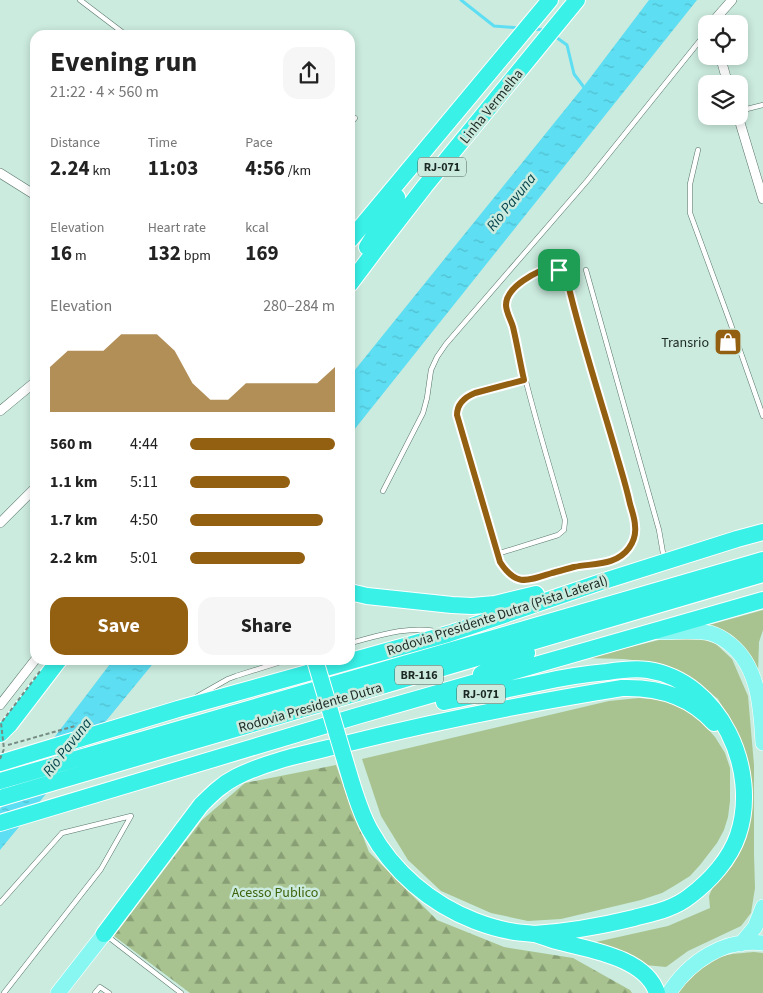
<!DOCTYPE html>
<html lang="en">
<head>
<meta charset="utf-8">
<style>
	:root { --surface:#fff; --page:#f6f6f6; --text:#222; --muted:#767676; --accent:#936012 }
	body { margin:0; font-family:"Source Sans 3",sans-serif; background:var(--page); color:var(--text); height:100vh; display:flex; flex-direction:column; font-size:19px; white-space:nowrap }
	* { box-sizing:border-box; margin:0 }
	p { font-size:16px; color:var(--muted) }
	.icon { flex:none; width:28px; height:28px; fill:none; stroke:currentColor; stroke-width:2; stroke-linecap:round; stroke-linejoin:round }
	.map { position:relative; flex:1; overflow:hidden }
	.panel { position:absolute; left:30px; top:30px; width:325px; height:635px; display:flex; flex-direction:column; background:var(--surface); border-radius:15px; box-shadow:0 2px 8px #0003 }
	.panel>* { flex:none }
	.controls { position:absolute; left:698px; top:15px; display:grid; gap:10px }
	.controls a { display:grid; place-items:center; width:50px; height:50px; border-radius:10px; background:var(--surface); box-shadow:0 2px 8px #0003; font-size:25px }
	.pin { position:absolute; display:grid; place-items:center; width:42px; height:42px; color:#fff; margin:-21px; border-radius:10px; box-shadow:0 2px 8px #0006 }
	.round { display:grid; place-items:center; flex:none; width:52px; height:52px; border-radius:15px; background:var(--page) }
	.summary { display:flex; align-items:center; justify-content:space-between; height:85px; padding:0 20px }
	h1 { font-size:28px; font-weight:700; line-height:38px }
	.metrics { display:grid; grid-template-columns:repeat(3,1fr); gap:8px; height:85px; padding:5px 20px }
	.metrics div { display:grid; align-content:center }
	.metrics b { font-size:21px; font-weight:700 }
	.metrics small { font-size:14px; font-weight:400 }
	.metrics p { font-size:14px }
	.chart { height:140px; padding:10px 20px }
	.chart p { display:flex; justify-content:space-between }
	.chart svg { width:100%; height:90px; margin-top:5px; fill:var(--accent); opacity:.7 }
	.action { display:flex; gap:10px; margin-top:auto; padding:10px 20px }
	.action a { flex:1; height:58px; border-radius:15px; background:var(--accent); color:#fff; font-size:20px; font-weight:700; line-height:58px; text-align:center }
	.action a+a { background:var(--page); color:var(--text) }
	ul { padding:0 20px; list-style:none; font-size:16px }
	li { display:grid; grid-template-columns:80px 60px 1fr; align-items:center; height:38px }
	li i { height:12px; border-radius:6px; background:var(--accent) }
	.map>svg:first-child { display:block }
</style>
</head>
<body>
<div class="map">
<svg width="763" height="993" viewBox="0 0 763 993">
	<defs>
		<pattern id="forest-firs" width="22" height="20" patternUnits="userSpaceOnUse" patternTransform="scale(1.25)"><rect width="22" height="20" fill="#a8c38f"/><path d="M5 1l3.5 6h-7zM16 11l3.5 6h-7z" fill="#889e75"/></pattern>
		<pattern id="water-ripples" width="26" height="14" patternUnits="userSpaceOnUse" patternTransform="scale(1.25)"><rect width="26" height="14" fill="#5ddef2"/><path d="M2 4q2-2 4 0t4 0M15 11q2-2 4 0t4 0" fill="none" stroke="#50becf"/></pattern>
	</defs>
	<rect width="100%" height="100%" fill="#cbebde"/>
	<path fill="#a8c38f" d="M 763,610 L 763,630 L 759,642 L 758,673 L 745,648 L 727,634 L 709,625 Z
		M 696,637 L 716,644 L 732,659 L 748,696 L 754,765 L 754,855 L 755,888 L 751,913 L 741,926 L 688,951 L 666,967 L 645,965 L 596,942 L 668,926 L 710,908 L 709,896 L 714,884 L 741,847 L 748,765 L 740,739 L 718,699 L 690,677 L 657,663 L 624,659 L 586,658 L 667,638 Z
		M 639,698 L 660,700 L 680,706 L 699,719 L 715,737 L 725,753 L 730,768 L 730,801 L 728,817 L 724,830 L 717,843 L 700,865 L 690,876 L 674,886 L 662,893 L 641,900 L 561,919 L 528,921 L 491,913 L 441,891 L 408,860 L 381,816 L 362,759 L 609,701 Z
		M 754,952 L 763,953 L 763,993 L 678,993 C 685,978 710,960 727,955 C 736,953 746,953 754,952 Z"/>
	<path fill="url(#forest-firs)" d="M 336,765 L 346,793 L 369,852 L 437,920 L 504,947 L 573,958 L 630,990 L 632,993 L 190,993 L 114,936 L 202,820 L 245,783 Z"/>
	<path fill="url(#water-ripples)" d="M 649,0 L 697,0 L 350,435 L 350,376 L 584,86 Z
		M 113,660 L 156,660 L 0,850 L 0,809 Z"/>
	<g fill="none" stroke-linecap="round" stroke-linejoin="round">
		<path stroke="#5ddef2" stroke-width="3" d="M 461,0 L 494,26 L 519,28
			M 532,29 L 546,30
			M 553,35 L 567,45 L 574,74 L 586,90"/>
		<defs>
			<path id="lane" d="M 80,0 L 126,35
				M 739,111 L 763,105
				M 350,124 L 355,118
				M 698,150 L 690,184 L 690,213 L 730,322 L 763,416
				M 586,270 L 659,530 L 664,559
				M 383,491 L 423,413 L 427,398 L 431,370 L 437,357 L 446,344 L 587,181 L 706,33
				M 497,554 L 558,535 L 564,530 L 565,520 C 548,460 529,400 516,340 C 514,335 514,330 512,325 C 510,319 507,313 506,307 C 504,289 545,260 560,271 C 564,274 566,279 568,284 C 581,339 599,394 615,449 C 620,467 626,485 630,504 C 632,511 635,519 635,526 C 636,534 634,541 629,548 C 617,566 593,564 574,567 C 567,569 559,571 552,573 C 527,581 516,587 499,562 L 457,415 C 457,411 458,407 460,403 C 469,390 508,384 524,380
				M 350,643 C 378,636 406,626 435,631
				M 198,696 L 228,679 L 236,676 L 287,660
				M 0,903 L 62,833 L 131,816 L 101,869 L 4,993
				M 107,936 L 181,993
				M 95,993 L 100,987 L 109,993"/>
			<path id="street" d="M 715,24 L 717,17 L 732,0
				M 720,56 L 728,84
				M 738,116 L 763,199
				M 0,173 L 35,195
				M 0,411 L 35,382
				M 0,523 L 35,488
				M 0,705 L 35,660"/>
			<path id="primary" d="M 660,632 C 676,632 694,630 710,633 C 717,635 724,639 730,644 C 759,667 761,709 763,743
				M 741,944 L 755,927 L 763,907
				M 58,993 L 104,934
				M 669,993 C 689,962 724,938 763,943"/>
			<path id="highway" d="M 350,240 L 550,0
				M 367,247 L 397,197
				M 350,284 L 377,248 L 425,186 L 577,0
				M 350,592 L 367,596 L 452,605 L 472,606 L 495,604 L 536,594
				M 481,674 L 500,664 L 527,653
				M 444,702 C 477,695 510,689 543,682 C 565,677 585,674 607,672 C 620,670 634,668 648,670 C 720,681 760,770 738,835 C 730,859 710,881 690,896 C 674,909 653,913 634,918 C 601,926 568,932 534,934
				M 0,734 L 10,724 L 59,660
				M 0,763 L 178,709 L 448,634 L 601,582 L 737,539 L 763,532
				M 0,781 L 763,560
				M 352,784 C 357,800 362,816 370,830 C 393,872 431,904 475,921 C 488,926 502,930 515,932 C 522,933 528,933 534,934 C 543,936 551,940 560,942 C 591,950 646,958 657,993
				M 0,798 L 763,574
				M 0,823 L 357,716 L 763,600
				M 104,934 L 201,805 C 212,794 222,784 236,777 C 270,760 309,753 345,744 C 437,721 529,703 622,688 C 656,687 690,696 714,723"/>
		</defs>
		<use href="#lane" stroke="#58756a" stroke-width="5.5"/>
		<use href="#street" stroke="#58756a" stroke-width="10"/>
		<use href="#primary" stroke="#fff" stroke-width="16"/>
		<use href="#highway" stroke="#fff" stroke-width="18"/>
		<path stroke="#758b83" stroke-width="2" stroke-dasharray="4 2.5" stroke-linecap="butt" d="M 8,745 L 75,726"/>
		<use href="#lane" stroke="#fff" stroke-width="4.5"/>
		<use href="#street" stroke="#fff" stroke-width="9"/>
		<use href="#primary" stroke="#88f7f1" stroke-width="15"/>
		<use href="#highway" stroke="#39f1e7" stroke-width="16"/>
		<defs>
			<path id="highway-bridge" d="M 315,660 L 352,784"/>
		</defs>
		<use href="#highway-bridge" stroke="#fff" stroke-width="18" stroke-linecap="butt"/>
		<path stroke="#758b83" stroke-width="2" stroke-dasharray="4 2.5" stroke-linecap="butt" d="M 0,759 L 4,749 L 1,723 L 41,670"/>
		<use href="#highway-bridge" stroke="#39f1e7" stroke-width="16"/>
	</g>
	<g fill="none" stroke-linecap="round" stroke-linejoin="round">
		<defs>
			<path id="route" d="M 552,268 C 561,271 564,276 568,284 C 581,339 599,394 615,449 C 620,467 626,485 630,504 C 632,511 635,519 635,526 C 636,534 634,541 629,548 C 616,566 593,563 574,567 C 567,569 559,571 552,573 C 527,581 516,587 500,562 L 457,415 C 457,403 465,397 475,393 L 524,380 C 520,362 517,344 513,327 C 511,320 506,312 506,305 C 506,287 537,270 552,268 Z"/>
		</defs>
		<use href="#route" stroke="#fff" stroke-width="10"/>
		<use href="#route" stroke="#936012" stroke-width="6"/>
	</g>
	<defs>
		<symbol id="shop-square" viewBox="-11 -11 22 22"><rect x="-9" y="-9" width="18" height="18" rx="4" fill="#936012" stroke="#cbebde"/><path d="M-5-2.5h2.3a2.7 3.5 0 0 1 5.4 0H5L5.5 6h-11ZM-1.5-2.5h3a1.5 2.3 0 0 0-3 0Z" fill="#fff"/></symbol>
	</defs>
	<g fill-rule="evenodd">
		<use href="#shop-square" x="712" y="326" width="32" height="32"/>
	</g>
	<g text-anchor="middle" stroke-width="5" stroke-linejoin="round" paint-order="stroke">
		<g fill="#cbebde" stroke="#50625c" stroke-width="1">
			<rect x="418" y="157.5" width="48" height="19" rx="4"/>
			<rect x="395" y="665.5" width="48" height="19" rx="4"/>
			<rect x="457" y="684.5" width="48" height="19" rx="4"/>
		</g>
		<g font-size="12" font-weight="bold" fill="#1c2824">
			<text x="442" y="171">RJ-071</text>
			<text x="419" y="679">BR-116</text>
			<text x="481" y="698">RJ-071</text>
		</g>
		<g font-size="14" fill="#1c2824" stroke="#cbebde">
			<text transform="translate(491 106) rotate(-51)" y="5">Linha Vermelha</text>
			<text transform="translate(497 615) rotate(-18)" y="5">Rodovia Presidente Dutra (Pista Lateral)</text>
			<text transform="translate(310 707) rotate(-16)" y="5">Rodovia Presidente Dutra</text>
		</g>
		<g font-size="14" fill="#1c2824" stroke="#cbebde" text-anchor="end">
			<text x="709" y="347">Transrio</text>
		</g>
		<g font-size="14" fill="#40630c" stroke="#cbebde">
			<text x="275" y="897">Acesso Publico</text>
		</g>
		<g font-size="15" font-style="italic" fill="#07444c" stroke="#cbebde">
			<text transform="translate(511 202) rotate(-51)" y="5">Rio Pavuna</text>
			<text transform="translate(67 747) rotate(-52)" y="5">Rio Pavuna</text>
		</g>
	</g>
</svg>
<div class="controls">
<a><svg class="icon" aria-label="locate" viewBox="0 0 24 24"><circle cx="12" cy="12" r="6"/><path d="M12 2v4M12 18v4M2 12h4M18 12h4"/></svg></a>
<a><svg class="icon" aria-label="layers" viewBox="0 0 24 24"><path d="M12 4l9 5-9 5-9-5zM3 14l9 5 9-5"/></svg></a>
</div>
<div class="pin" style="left:559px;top:270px;background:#1e9e55"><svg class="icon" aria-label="arrive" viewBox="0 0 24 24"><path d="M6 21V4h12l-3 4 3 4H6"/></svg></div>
<section class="panel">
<div class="summary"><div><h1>Evening run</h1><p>21:22 · 4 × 560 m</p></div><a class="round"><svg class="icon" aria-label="share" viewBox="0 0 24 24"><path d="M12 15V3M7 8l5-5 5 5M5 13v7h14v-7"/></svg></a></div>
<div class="metrics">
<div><p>Distance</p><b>2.24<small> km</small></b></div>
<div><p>Time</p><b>11:03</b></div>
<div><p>Pace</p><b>4:56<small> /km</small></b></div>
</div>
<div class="metrics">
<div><p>Elevation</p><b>16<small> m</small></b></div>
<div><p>Heart rate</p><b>132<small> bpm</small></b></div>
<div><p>kcal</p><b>169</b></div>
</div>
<div class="chart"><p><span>Elevation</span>280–284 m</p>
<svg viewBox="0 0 160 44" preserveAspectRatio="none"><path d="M0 44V22L10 14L20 14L30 14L40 6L50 6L60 6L70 14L80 30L90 38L100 38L110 30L120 30L130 30L140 30L150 30L160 22V44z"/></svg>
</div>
<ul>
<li><b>560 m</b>4:44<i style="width:100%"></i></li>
<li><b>1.1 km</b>5:11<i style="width:69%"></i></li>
<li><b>1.7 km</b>4:50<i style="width:92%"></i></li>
<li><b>2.2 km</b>5:01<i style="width:79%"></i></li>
</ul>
<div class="action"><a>Save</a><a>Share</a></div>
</section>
</div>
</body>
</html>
